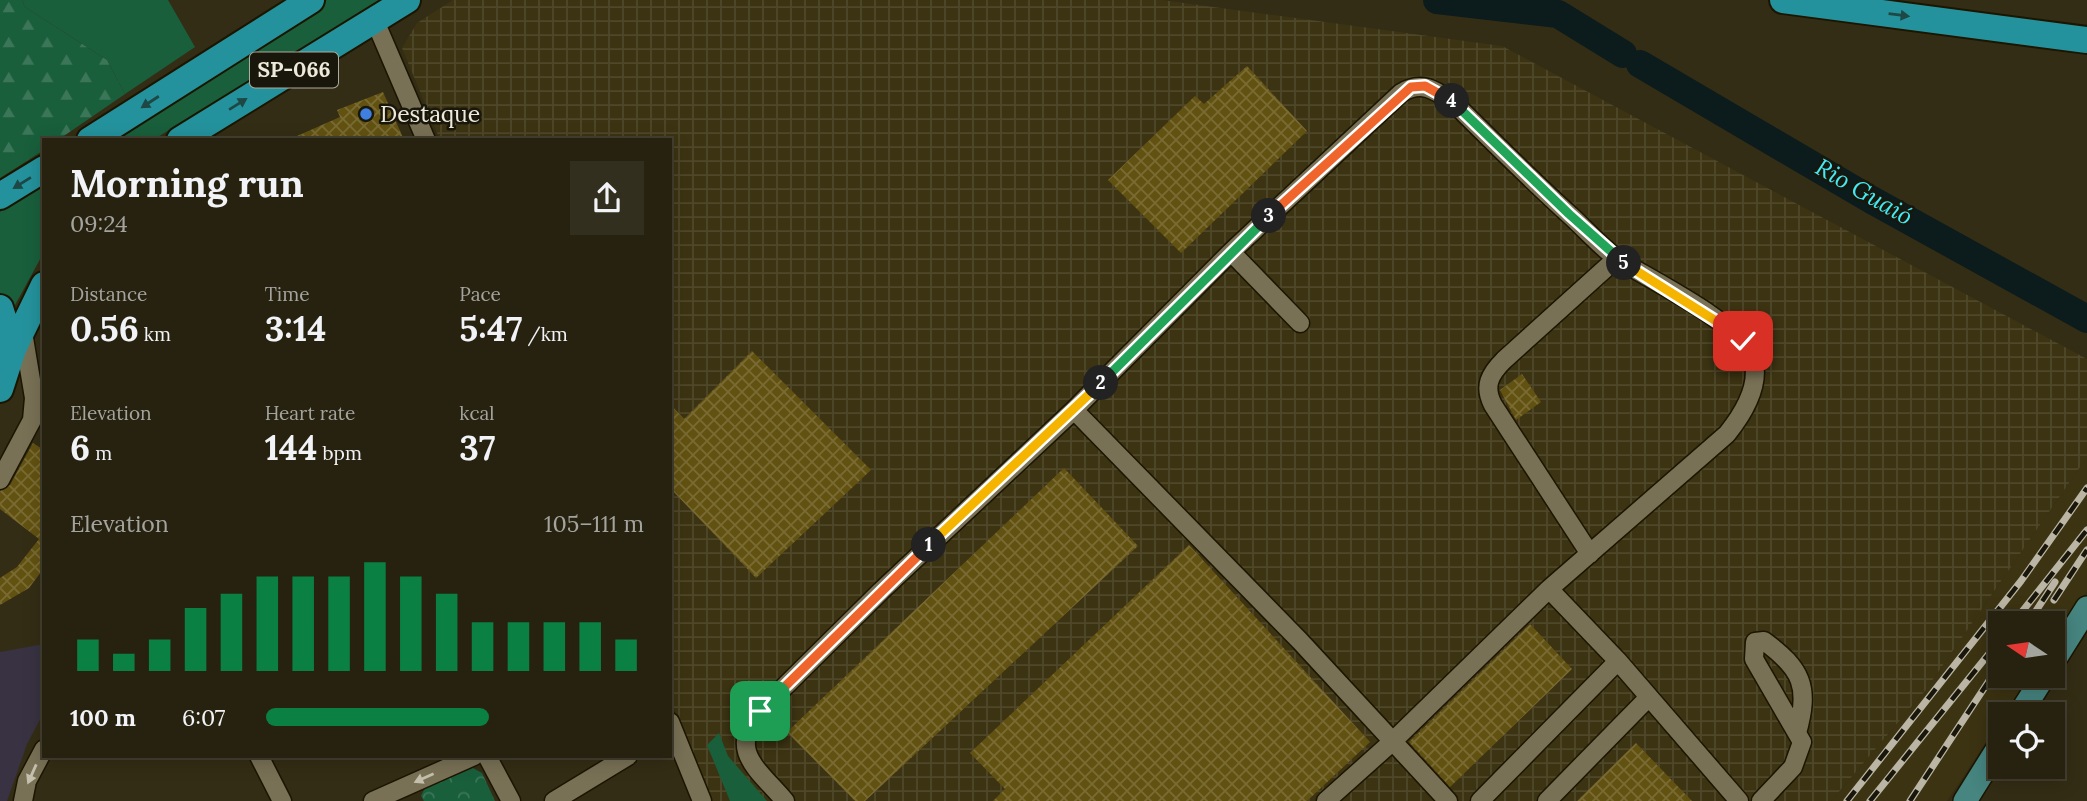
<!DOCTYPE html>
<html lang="en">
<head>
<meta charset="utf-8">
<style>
	:root { --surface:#272210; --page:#332f1e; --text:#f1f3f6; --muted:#a4a49f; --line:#433f30; --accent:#0b8043 }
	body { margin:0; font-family:Lora,serif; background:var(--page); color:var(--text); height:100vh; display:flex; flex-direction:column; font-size:26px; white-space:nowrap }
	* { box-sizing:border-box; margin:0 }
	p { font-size:23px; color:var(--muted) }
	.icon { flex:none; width:38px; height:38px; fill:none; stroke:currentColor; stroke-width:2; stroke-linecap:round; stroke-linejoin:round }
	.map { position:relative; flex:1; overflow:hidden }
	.panel { position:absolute; left:42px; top:138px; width:630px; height:620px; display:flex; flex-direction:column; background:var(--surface); border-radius:0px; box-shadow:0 4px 18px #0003,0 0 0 2px var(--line) }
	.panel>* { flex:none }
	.needle { width:46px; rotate:283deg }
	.buttons { position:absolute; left:1988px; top:611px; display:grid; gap:14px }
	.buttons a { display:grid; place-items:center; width:77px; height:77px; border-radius:0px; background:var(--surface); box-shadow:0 4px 18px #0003,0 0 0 2px var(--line); font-size:35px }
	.pin { position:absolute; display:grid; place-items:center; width:60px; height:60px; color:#fff; margin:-30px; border-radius:14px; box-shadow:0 4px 10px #0006 }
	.km { position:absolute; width:35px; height:35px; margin:-18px; border-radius:50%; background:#222; color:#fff; font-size:19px; line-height:35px; text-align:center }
	.round { display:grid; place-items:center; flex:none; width:74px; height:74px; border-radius:0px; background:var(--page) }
	.headline { display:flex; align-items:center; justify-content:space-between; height:119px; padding:0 28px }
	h1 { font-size:38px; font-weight:800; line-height:52px }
	.metrics { display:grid; grid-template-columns:repeat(3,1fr); gap:10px; height:119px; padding:7px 28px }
	.metrics div { display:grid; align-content:center }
	.metrics b { font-size:35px; font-weight:800 }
	.metrics small { font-size:19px; font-weight:400 }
	.metrics p { font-size:19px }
	.chart { height:196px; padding:14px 28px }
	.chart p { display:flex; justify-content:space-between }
	.chart svg { width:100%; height:126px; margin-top:7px; stroke:var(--accent); stroke-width:6 }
	ul { padding:0 28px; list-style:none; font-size:23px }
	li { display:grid; grid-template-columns:112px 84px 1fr; align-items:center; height:52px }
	li i { height:18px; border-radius:9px; background:var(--accent) }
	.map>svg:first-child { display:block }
</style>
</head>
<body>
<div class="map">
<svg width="2087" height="801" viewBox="0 0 2087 801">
	<defs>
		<pattern id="industrial-grid" width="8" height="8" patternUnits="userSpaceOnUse" patternTransform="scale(1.75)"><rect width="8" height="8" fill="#3c3312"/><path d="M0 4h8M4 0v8" fill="none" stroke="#4f4729"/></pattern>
		<pattern id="forest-firs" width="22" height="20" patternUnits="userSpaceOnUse" patternTransform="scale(1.75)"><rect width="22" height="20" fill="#195f3c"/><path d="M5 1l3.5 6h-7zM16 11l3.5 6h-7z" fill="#3b7658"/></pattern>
		<pattern id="park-crowns" width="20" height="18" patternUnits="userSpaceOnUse" patternTransform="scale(1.75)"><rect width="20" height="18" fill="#195f3c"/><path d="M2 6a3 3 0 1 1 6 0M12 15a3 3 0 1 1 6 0" fill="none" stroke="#3b7658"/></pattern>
		<pattern id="building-cross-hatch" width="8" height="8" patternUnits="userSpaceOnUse" patternTransform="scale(1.75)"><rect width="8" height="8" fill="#625211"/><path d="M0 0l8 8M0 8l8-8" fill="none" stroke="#796b33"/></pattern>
	</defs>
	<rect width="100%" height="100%" fill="#342d15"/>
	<path fill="#3c3312" d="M 2087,457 L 2087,592 L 2053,643 L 2053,623 L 2000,623 L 2000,676 L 2031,676 L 2006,714 L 2000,714 L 2000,722 L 1947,801 L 1831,801 L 1925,691 Z"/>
	<path fill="url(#industrial-grid)" d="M 453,0 L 1162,0 L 1502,46 L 2087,359 L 2087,457 L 1925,691 L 1831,801 L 712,801 L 670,699 L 670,140 L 440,140 L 402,48 L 417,23 Z"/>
	<path fill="#383242" d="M 44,644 L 44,712 L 27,744 L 7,801 L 0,801 L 0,652 Z"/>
	<path fill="#195f3c" d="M 22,0 L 168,0 L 195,47 L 125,94 L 107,60 L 25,7 Z
		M 324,0 L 380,0 L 153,140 L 107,140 L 235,54 Z
		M 44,183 L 44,252 L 9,316 L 0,294 L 0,212 Z
		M 719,733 L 728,756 L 767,801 L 730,801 L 707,745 Z"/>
	<path fill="url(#forest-firs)" d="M 0,0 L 22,0 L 25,7 L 107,60 L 125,94 L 58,140 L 44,140 L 44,150 L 0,178 Z"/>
	<path fill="url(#park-crowns)" d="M 473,768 L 482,773 L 495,801 L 424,801 L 421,796 L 425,788 Z"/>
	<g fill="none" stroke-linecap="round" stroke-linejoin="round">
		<path stroke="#0c1b1c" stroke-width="28" d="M 1437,0 L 1558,14 L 1623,54
			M 1640,64 L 1870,199 L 2087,319"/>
	</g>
	<path fill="url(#building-cross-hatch)" d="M 1247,66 L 1307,131 L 1181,253 L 1108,180 L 1195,96 L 1204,104 Z
		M 383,92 L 404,140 L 288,140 L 340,117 L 337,110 Z
		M 752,351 L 871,470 L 756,578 L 670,488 L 670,404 L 684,419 Z
		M 1522,374 L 1541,402 L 1516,420 L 1500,390 Z
		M 33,443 L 44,450 L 44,568 L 29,588 L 0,605 L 0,578 L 17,567 L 39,539 L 0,509 L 0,491 L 10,485 Z
		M 1064,468 L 1138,546 L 865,801 L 855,801 L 787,732 Z
		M 1189,545 L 1370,742 L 1307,801 L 993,801 L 1005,789 L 970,753 Z
		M 1530,624 L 1572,669 L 1450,787 L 1409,742 Z
		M 1636,743 L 1692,801 L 1577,801 Z"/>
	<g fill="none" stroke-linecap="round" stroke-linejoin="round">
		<defs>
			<path id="minor" d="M 375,21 L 426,140
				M 1231,252 L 1300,323
				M 1074,410 L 1300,641 L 1448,801
				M 0,480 L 32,420 L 34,398 L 23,332
				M 1590,554 L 1493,405 C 1483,386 1490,374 1504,360 L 1617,258
				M 1549,589 L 1618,661 L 1739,801
				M 670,722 L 702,801
				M 259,756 L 282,801
				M 487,756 L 511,801
				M 23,801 L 27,781 L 44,749
				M 373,801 L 474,756
				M 554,801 L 628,756
				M 785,801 C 758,769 727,751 760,711 L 881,591 L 1074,410 L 1231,252 L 1401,93 C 1421,80 1435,90 1453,102 C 1492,141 1531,180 1572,217 C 1587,231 1602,248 1619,260 C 1649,279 1741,324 1752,356 C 1762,383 1743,414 1727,434 L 1549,589 L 1392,742 L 1326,801
				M 1480,801 L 1618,661
				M 1547,801 L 1649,697
				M 1761,801 L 1793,767 L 1802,742 L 1754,659 L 1755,642 L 1764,641 C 1802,669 1810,687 1797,733"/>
			<path id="major" d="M 2053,662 L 2087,608
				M 2020,714 L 2044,676
				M 1965,801 L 2000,745"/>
			<path id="highway" d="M 1783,0 L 2087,40
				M 90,140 L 311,0
				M 180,140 L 407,0
				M 0,196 L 44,169
				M 0,308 L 13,349
				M 0,389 L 13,349 L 44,285"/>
		</defs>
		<use href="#minor" stroke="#1c1500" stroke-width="21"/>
		<use href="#major" stroke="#1c1500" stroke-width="26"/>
		<use href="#highway" stroke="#1c1500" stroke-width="30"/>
		<use href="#minor" stroke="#797156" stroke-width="18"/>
		<use href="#major" stroke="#468580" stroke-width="23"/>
		<use href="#highway" stroke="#24929c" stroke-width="26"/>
		<defs>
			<path id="rail" d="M 2054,600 L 2087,550
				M 2013,623 L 2087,530
				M 2028,623 L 2055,582
				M 1847,801 L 2021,581 L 2087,488
				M 1870,801 L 2000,640
				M 1910,801 L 2000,664"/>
		</defs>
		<use href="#rail" stroke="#bab5a4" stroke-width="7"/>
		<use href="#rail" stroke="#19160b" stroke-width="4.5" stroke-dasharray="13" stroke-linecap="butt"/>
	</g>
	<defs><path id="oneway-solid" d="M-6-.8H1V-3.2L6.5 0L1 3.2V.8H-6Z" transform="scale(1.75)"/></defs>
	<g fill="#1d4845">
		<use href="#oneway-solid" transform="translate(1899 15) rotate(7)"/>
		<use href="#oneway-solid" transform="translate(150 102) rotate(147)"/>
		<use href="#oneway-solid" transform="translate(238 104) rotate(-32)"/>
		<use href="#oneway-solid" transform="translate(22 183) rotate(148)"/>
	</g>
	<g fill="#c5c0ac">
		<use href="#oneway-solid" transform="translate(32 774) rotate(114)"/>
		<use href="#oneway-solid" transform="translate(424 778) rotate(156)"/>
	</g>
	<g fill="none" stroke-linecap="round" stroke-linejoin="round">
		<defs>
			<path id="split-1" d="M 760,711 L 929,545"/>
			<path id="split-2" d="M 929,545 L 1101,383"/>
			<path id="split-3" d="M 1101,383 L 1269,216"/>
			<path id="split-4" d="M 1269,216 L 1411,87 L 1425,86 L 1452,101"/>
			<path id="split-5" d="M 1452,101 L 1569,214 L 1624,263"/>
			<path id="split-6" d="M 1624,263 L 1724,326 L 1743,341"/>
		</defs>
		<use href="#split-1" stroke="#fff" stroke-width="14"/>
		<use href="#split-2" stroke="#fff" stroke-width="14"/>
		<use href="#split-3" stroke="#fff" stroke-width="14"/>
		<use href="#split-4" stroke="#fff" stroke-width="14"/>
		<use href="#split-5" stroke="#fff" stroke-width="14"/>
		<use href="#split-6" stroke="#fff" stroke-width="14"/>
		<use href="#split-1" stroke="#f0652b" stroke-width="9"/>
		<use href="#split-2" stroke="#f5b400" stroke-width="9"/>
		<use href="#split-3" stroke="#22a559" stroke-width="9"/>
		<use href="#split-4" stroke="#f0652b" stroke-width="9"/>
		<use href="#split-5" stroke="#22a559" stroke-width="9"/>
		<use href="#split-6" stroke="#f5b400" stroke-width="9"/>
	</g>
	<circle fill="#3f7fe0" stroke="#19160b" stroke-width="2.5" cx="366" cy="114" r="7"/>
	<g text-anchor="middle" stroke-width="5" stroke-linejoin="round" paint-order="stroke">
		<rect fill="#19160b" stroke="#aeaa9d" stroke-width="2" x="250" y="52.5" width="88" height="35" rx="5"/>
		<g font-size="21" font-weight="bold" fill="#eeeadb">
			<text x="294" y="77">SP-066</text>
		</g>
		<g font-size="23" fill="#eeeadb" stroke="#19160b" text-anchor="start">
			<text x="380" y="122">Destaque</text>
		</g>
		<g font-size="24" font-style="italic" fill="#42ebf4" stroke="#19160b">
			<text transform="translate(1864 192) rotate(30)" y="8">Rio Guaió</text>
		</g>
	</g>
</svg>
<div class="buttons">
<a><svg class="needle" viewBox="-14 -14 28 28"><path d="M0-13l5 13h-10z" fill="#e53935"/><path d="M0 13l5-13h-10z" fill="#a4a49f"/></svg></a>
<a><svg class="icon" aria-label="locate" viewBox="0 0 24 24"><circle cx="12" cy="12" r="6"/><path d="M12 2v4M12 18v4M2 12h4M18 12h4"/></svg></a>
</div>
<div class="pin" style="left:760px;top:711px;background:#1e9e55"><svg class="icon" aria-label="arrive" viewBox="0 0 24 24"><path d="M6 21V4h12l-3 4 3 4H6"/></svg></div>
<div class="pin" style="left:1743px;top:341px;background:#d93025"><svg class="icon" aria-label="check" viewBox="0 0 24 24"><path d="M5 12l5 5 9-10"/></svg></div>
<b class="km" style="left:929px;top:545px">1</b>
<b class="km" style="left:1101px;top:383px">2</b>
<b class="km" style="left:1269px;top:216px">3</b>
<b class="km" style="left:1452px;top:101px">4</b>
<b class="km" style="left:1624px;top:263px">5</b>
<section class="panel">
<div class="headline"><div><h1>Morning run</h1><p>09:24</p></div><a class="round"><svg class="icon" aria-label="share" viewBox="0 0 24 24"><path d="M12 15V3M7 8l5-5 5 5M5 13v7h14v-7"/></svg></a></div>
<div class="metrics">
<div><p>Distance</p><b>0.56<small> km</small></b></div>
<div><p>Time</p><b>3:14</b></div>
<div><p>Pace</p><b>5:47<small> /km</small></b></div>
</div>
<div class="metrics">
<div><p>Elevation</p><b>6<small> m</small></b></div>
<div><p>Heart rate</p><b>144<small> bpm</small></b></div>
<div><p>kcal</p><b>37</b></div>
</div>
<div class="chart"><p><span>Elevation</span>105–111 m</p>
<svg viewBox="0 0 160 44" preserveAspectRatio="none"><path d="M5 44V33M15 44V38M25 44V33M35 44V22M45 44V17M55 44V11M65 44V11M75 44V11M85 44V6M95 44V11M105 44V17M115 44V27M125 44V27M135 44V27M145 44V27M155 44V33"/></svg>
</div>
<ul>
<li><b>100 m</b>6:07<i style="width:59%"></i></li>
</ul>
</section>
</div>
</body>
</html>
